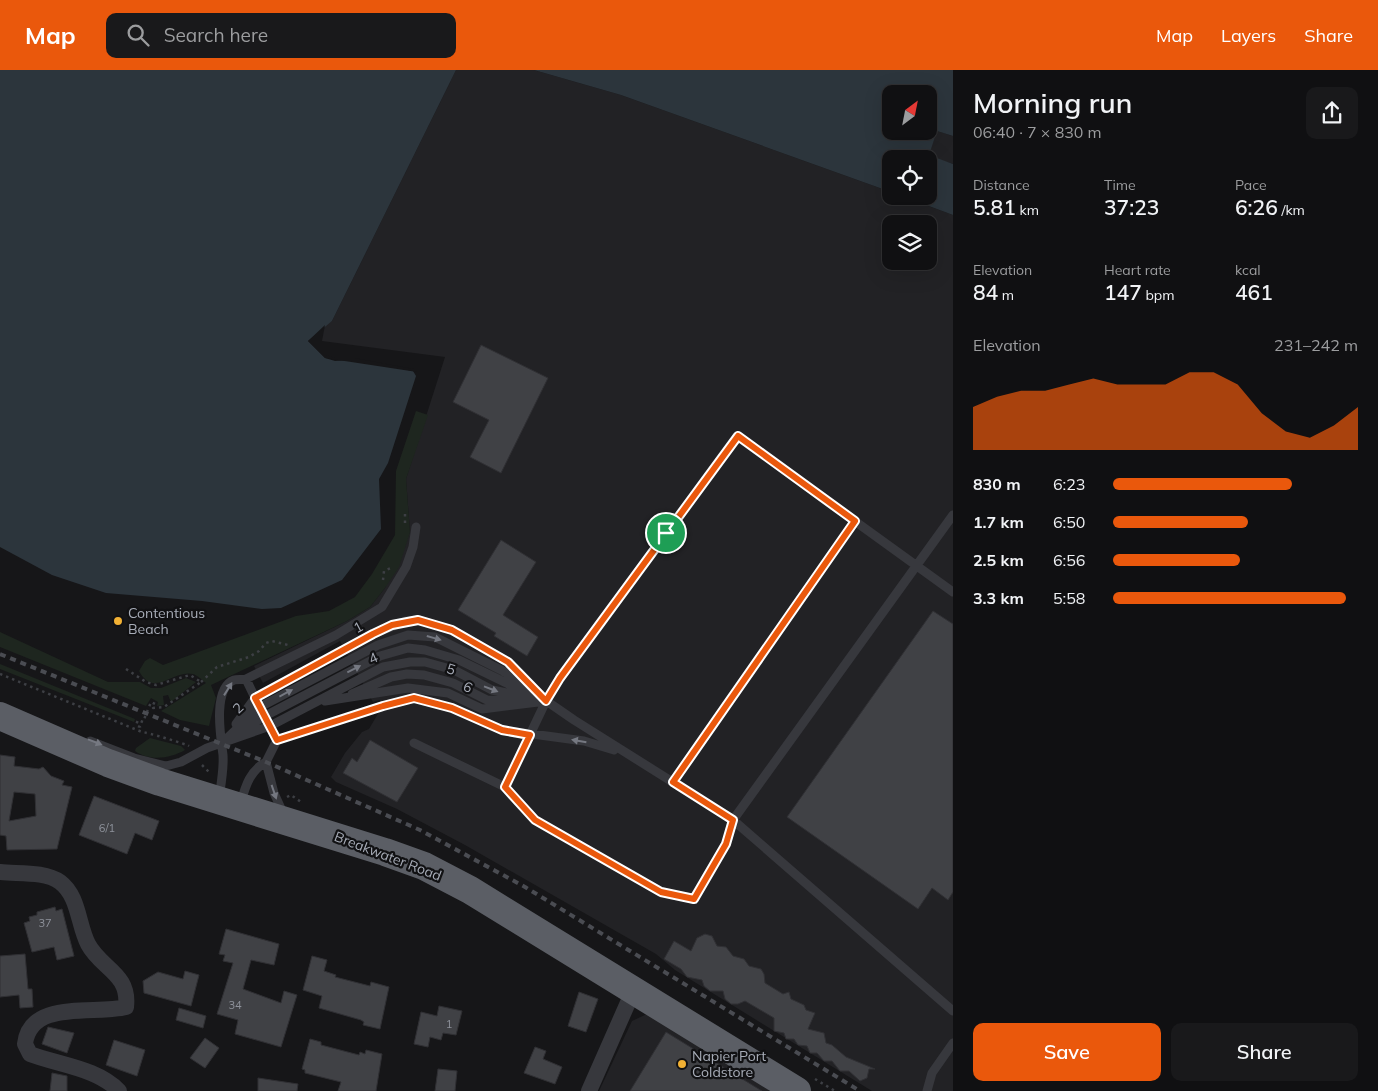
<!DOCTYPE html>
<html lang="en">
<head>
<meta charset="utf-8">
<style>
	:root { --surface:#101012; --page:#19191b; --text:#f1f3f6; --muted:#9c9d9f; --line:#303032; --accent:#ea580c }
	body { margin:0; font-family:Mulish,sans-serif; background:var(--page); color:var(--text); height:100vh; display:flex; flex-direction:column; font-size:19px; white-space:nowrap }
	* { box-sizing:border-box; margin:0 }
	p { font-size:16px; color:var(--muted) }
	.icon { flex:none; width:28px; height:28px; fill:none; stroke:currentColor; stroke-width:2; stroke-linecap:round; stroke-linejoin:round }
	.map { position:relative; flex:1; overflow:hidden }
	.side { display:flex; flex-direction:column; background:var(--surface); width:425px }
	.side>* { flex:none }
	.needle { width:32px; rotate:32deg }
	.fabs { position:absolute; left:882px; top:15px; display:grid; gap:10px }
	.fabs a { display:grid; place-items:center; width:55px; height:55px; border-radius:10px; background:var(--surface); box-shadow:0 5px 20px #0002,0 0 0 1px var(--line); font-size:25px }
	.pin { position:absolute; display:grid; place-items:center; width:42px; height:42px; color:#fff; margin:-21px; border:2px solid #fff; border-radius:50%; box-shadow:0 1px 5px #0007 }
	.round { display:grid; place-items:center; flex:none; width:52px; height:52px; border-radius:10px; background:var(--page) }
	.overview { display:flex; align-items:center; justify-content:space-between; height:85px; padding:0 20px }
	h1 { font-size:28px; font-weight:600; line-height:38px }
	.metrics { display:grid; grid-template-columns:repeat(3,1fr); gap:8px; height:85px; padding:5px 20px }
	.metrics div { display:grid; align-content:center }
	.metrics b { font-size:21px; font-weight:600 }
	.metrics small { font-size:14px; font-weight:400 }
	.metrics p { font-size:14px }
	.chart { height:140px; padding:10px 20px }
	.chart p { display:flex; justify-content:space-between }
	.chart svg { width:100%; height:90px; margin-top:5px; fill:var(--accent); opacity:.7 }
	.action { display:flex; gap:10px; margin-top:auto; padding:10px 20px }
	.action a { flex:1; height:58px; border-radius:10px; background:var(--accent); color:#fff; font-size:20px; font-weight:600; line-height:58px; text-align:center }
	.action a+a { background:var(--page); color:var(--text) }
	ul { padding:0 20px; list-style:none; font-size:16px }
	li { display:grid; grid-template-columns:80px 60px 1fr; align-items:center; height:38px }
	li i { height:12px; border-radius:6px; background:var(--accent) }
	header { display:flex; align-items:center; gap:30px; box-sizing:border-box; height:70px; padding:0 25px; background:var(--accent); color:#fff }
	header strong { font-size:24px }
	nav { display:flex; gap:28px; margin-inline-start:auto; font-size:18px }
	.search { width:350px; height:45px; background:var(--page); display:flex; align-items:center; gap:12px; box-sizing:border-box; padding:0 18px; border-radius:10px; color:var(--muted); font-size:19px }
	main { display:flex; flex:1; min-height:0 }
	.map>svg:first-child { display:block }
</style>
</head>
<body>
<header>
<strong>Map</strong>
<div class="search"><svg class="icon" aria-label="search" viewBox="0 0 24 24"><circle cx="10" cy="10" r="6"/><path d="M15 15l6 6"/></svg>Search here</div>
<nav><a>Map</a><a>Layers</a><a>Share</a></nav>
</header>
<main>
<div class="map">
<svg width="953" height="1021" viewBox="0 0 953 1021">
	<rect width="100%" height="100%" fill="#161618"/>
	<path fill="#222225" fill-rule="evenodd" d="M 456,0 L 534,0 L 621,25 L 891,122 L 891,126 L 902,126 L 953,145 L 953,1021 L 872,1021 L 675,900 L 656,884 L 465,775 L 397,739 L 336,712 L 331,707 L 345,683 L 362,662 L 369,659 L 379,642 L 384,641 L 380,630 L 373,632 L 340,571 L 263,613 L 254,596 L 347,551 L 370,537 L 385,518 L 410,462 L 406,409 L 445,287 L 322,271 L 325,255 L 332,251 ZM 891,154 L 929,154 L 929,191 L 891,191 Z
		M 937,61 L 953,66 L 953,94 L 928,86 Z
		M 647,944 L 774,1021 L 599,1021 L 632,951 Z"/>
	<path fill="#1e261f" d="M 416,341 L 428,345 L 406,409 L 410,462 L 399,497 L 385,518 L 370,537 L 347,551 L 211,615 L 216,628 L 209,656 L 180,650 L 161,641 L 206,613 C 202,610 197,605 193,604 C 173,599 154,629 139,601 L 145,591 L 150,588 L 163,595 L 296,546 L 329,541 L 355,527 L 372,504 L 395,465 L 396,401 Z
		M 0,562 L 108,612 L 140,612 L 151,618 L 161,618 L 186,608 L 196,612 L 171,632 L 168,625 L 163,626 L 164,635 L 157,636 L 158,632 L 151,628 L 146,636 L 0,577 Z
		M 0,594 L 135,649 L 134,652 L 0,599 Z
		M 150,668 L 181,676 L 185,680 C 171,688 150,692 135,681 L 136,678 Z"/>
	<path fill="#2c353c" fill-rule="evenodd" d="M 0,0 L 456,0 L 332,251 L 308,271 L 325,288 L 335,291 L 354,290 L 413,301 L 416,306 L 388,393 L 379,409 L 381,459 L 342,510 L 281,538 L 262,539 L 202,531 L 106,523 L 52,505 L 0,477 Z
		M 534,0 L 953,0 L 953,66 L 937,61 L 929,85 L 953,94 L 953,145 L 902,126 L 929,126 L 929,89 L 891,89 L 891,122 L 621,25 ZM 891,24 L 929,24 L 929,61 L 891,61 Z"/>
	<path fill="#161618" d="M 325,255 L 324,259 L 311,271 L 326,285 L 335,288 L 354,288 L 414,299 L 417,302 L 325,288 L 308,271 Z"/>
	<path fill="#404145" stroke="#303034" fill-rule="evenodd" d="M 481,275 L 548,308 L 501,403 L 470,387 L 489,350 L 453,332 Z
		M 501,470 L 536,492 L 503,545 L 538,567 L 527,586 L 494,566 L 496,563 L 458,540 Z
		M 933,541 L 953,554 L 953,822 L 948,830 L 932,818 L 918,839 L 787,747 Z
		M 370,670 L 418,698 L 397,732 L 343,703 L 352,688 L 357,692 Z
		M 0,685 L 15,687 L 14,696 L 39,699 L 43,697 L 51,706 L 64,711 L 62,715 L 72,717 L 57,779 L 7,780 L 6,766 L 0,765 ZM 14,722 L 35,724 L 36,746 L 9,751 Z
		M 94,726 L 159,751 L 152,770 L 135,763 L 127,784 L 79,765 Z
		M 55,837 L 56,841 L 62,839 L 74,886 L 57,890 L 54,877 L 32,882 L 24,853 L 30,851 L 29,847 L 37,845 L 37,842 Z
		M 226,859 L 279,874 L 274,895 L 251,890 L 243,919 L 281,933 L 284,921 L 297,925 L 281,977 L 235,964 L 238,950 L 217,944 L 233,893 L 223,891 L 225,885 L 219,884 Z
		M 705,864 L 712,866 L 717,876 L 726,877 L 733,886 L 744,889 L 749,896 L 761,899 L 764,904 L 765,913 L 783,924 L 789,922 L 791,929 L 804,935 L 806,940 L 815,943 L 808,959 L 824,963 L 826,973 L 832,975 L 846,987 L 875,999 L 869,999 L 867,1008 L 860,1011 L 849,1001 L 840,1001 L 832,991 L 824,991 L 817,983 L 810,983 L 807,976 L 798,975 L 794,969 L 786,969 L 784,963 L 774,961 L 774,948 L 745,931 L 738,934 L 731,934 L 725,929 L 723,921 L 710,921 L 704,916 L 702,910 L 687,907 L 681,899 L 664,889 L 674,871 L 691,881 L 697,868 Z
		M 25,884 L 28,919 L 32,919 L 33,937 L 20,938 L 19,925 L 0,927 L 0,886 Z
		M 312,886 L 327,890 L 324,901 L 336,905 L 335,907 L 370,916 L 371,912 L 389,917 L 380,959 L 363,955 L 364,952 L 361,950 L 319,938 L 322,926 L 303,920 Z
		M 185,901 L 199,905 L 191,936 L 144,923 L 143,911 L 158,902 L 183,909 Z
		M 579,922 L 598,929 L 586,962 L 568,956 Z
		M 439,936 L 462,941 L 456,965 L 443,963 L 441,970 L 430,967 L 428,977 L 414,974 L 421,942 L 437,946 Z
		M 179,938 L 206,946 L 203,958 L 176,950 Z
		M 48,957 L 74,963 L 67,983 L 42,974 Z
		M 666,962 L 762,1021 L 630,1021 Z
		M 205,968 L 219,978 L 205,998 L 190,988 Z
		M 310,969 L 321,972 L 321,975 L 359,985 L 360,982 L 365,984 L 366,980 L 382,984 L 376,1021 L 338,1021 L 341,1012 L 305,1003 L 305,1000 L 302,999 Z
		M 114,970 L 145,980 L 137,1006 L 106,995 Z
		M 535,977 L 546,981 L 543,989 L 562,997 L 555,1014 L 524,1003 Z
		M 438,999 L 457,1001 L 455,1021 L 435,1021 Z
		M 52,1003 L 67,1006 L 67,1021 L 50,1021 Z
		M 258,1008 L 298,1014 L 297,1021 L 258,1021 Z"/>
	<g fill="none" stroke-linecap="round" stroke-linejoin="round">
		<path stroke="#3d3f44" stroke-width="2.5" stroke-dasharray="2.5 4" stroke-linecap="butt" d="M 405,444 L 405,454
			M 383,510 L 384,501 L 391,498
			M 126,599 L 146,612 L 156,615 L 190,605 L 201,612 L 164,637 L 153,638 L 155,634 L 151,632 L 143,652 L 138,650 L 136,655 L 140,657 L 139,660
			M 0,604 L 142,662 C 146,662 186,674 189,676
			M 201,612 L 217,597 L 249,587 L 259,581 L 266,573 L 272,571 L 288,575
			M 202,695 L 210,703
			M 287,727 L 291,725 L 301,732
			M 815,1009 L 835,1021"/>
		<path stroke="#37383d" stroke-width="9" d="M 246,609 L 257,632
			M 352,624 L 391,607 L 407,604 L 424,605 L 453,613 L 487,630 L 516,631
			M 325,631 L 408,618 L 448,623 L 482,639 L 538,632
			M 267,652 L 277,670 L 266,692 L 274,723 L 284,745
			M 236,654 L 255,628 L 373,564 L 406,551 L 418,550 L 452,560 L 508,592 L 531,616
			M 238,663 L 265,646 L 355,599 L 380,586 L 408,578 L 425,580 L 459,590 L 527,623
			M 277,670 L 383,636 L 414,628 L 452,638 L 502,660 L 584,671 L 614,680
			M 90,671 L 134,688 L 166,696 L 181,692 L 207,678 L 270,656 L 383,597 L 410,592 L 425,592 L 454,600 L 492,620 L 541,630
			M 414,673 L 505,717 L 535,750 L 661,822 L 693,829 L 726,774 L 733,750 L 953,445
			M 221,674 L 260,637 L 378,575 L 408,565 L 435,567 L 503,601 L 574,650 L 733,750 L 953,941
			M 673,712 L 855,451
			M 505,717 L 546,631 L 560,608 L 737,366 L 953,522
			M 219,728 C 221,714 224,699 223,685 C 221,669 212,618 234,610 C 237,609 242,610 246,609 L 336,565 L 382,537 L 406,497 L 413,477 L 416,457
			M 240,735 C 245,718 249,701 266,692
			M 927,1021 L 932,1003 L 953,973"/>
		<path stroke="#37383d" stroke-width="16" d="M 0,802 C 18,804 45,801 60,812 C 79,826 78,855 88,874 C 101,899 130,903 126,937 C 95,945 30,929 25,974 L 30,984 C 59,995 97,998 119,1021
			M 589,1021 L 634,919"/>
		<path stroke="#5b5e65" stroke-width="28" d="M 0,646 L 108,693 L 160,712 L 385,782 L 424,796 L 470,820 L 797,1021"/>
		<path stroke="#4a4c52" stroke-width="4" stroke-dasharray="6 5" stroke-linecap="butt" d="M 0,584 L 266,692 L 420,760 L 525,817 L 860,1021"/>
	</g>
	<defs><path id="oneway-solid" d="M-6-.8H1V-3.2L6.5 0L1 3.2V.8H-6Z" transform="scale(1.25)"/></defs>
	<g fill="#757881">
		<use href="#oneway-solid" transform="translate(434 568) rotate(16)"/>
		<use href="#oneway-solid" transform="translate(354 599) rotate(-27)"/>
		<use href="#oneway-solid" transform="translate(228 619) rotate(-58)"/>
		<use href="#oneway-solid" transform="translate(491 619) rotate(21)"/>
		<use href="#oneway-solid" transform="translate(286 623) rotate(-28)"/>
		<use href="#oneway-solid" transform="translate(579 671) rotate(-170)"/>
		<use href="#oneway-solid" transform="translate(95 672) rotate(21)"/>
		<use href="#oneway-solid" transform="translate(274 722) rotate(71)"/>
	</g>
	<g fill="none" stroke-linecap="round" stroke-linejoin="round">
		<defs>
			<path id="route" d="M 738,366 L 855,451 L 673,712 L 733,750 L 726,774 L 694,829 L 661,822 L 535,750 L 505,717 L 530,665 L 502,660 L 452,638 L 414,628 L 383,636 L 277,670 L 255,628 L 373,564 L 392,555 L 418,550 L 452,560 L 508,592 L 546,631 L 560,608 Z"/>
		</defs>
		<use href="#route" stroke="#fff" stroke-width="10"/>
		<use href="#route" stroke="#ea580c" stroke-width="6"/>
	</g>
	<g fill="#f2b134" stroke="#111113" stroke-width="2">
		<circle cx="118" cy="551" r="5"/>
		<circle cx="682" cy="994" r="5"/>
	</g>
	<g text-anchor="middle" stroke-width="4.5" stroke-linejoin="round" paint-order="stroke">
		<g font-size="11" fill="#8e929b">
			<text x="107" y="762">6/1</text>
			<text x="45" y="857">37</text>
			<text x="235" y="939">34</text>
			<text x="449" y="958">1</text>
		</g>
		<g font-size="14" fill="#a8adb8" stroke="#111113" text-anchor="start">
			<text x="128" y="548">Contentious<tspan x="128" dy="16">Beach</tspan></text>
			<text x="692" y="991">Napier Port<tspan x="692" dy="16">Coldstore</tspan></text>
		</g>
		<g font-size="14" fill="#a8adb8" stroke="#111113">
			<text transform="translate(358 557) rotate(-28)" y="5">1</text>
			<text transform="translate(373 588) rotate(-24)" y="5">4</text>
			<text transform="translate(451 599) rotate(18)" y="5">5</text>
			<text transform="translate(468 617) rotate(25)" y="5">6</text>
			<text transform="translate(238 638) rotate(-43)" y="5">2</text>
			<text transform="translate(388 786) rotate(21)" y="5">Breakwater Road</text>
		</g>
	</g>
</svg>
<div class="fabs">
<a><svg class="needle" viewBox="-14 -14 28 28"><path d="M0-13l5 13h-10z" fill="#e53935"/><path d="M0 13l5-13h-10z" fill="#9c9d9f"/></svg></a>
<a><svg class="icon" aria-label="locate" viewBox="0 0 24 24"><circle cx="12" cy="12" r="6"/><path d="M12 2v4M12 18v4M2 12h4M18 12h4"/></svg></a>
<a><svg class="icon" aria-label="layers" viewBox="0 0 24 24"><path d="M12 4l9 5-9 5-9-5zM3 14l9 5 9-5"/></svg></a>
</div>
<div class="pin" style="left:666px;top:463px;background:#1e9e55"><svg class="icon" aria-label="arrive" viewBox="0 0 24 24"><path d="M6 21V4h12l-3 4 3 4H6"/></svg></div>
</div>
<section class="side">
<div class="overview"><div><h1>Morning run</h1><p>06:40 · 7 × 830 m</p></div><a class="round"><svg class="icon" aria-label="share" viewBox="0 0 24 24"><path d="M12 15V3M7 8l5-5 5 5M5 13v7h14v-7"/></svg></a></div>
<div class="metrics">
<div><p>Distance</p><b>5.81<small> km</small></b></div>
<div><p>Time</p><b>37:23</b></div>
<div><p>Pace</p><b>6:26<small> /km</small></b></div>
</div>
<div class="metrics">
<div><p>Elevation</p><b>84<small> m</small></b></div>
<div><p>Heart rate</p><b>147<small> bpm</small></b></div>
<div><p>kcal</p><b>461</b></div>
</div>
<div class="chart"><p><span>Elevation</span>231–242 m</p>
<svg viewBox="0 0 160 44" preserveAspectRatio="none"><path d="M0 44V23L10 18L20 15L30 15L40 12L50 9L60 12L70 12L80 12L90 6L100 6L110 12L120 26L130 35L140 38L150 32L160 23V44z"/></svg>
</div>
<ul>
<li><b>830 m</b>6:23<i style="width:73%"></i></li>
<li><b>1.7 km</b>6:50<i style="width:55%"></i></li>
<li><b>2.5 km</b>6:56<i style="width:52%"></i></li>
<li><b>3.3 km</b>5:58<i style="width:95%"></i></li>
</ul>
<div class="action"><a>Save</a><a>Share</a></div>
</section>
</main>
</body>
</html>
